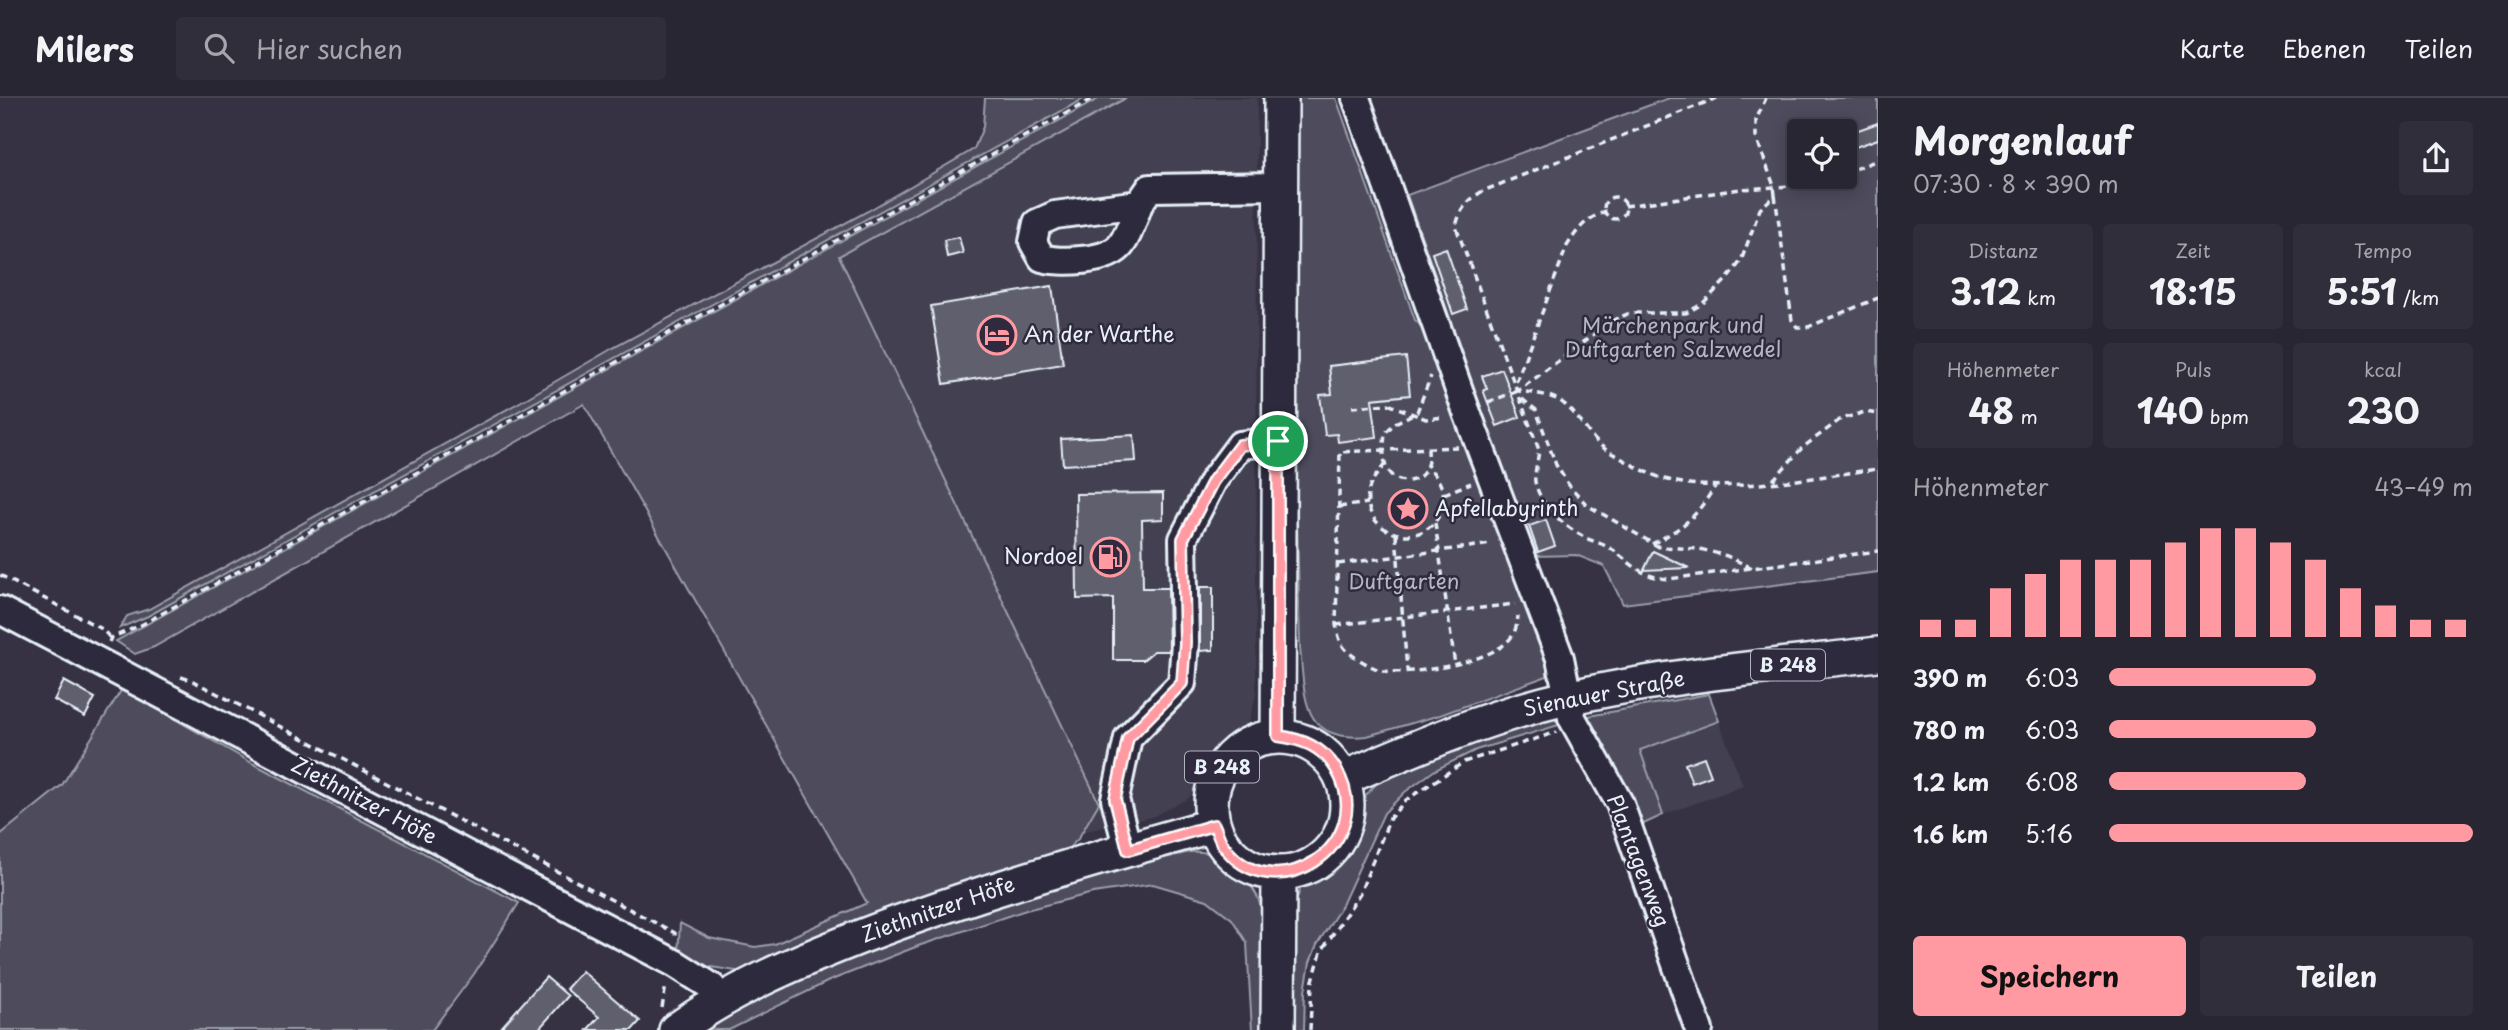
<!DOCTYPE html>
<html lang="de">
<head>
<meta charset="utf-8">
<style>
	:root { --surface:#282633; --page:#302e3b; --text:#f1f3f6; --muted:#a5a5ac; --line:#44434e; --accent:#ff9aa2 }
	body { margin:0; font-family:"Playpen Sans",sans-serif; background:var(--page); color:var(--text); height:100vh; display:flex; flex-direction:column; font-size:26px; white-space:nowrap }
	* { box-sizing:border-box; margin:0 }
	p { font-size:23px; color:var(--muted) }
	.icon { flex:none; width:38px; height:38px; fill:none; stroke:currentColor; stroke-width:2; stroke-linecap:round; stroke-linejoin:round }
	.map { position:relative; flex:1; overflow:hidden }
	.details { display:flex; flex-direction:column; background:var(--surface); width:630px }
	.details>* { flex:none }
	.tools { position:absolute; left:1787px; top:21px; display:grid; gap:14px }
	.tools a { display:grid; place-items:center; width:70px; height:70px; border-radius:7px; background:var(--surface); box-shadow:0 4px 18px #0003,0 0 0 2px var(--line); font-size:35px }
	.pin { position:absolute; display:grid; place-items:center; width:60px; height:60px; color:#fff; margin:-30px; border:4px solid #fff; border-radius:50%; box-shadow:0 2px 7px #0007 }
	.round { display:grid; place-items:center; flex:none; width:74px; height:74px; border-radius:7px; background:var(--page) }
	.overview { display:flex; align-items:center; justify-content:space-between; height:119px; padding:0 35px }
	h1 { font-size:38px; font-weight:700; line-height:52px }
	.figures { display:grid; grid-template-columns:repeat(3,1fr); gap:10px; height:119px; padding:7px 35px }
	.figures div { display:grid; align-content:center; border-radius:7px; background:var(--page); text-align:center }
	.figures b { font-size:35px; font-weight:700 }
	.figures small { font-size:19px; font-weight:400 }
	.figures p { font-size:19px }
	.chart { height:196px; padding:14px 35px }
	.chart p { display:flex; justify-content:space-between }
	.chart svg { width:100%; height:126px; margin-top:7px; stroke:var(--accent); stroke-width:6 }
	.cta { display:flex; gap:14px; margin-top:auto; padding:14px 35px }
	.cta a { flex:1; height:80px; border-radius:7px; background:var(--accent); color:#111; font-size:28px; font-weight:700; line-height:80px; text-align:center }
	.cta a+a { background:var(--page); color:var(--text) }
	ul { padding:0 35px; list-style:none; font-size:23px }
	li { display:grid; grid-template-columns:112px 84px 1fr; align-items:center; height:52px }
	li i { height:18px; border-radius:9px; background:var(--accent) }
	header { display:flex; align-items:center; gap:42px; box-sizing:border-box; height:98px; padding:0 35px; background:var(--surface); border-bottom:2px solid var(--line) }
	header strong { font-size:33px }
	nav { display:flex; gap:38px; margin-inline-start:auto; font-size:24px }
	.search { width:490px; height:63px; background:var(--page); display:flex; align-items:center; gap:18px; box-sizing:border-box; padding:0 24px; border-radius:7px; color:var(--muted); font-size:26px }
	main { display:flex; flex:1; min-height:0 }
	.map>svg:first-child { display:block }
</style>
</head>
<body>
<header>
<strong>Milers</strong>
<div class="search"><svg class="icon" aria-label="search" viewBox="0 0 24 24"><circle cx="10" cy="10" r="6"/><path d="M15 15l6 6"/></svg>Hier suchen</div>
<nav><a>Karte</a><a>Ebenen</a><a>Teilen</a></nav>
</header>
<main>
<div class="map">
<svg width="1878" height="932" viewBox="0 0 1878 932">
	<rect width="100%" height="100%" fill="#363244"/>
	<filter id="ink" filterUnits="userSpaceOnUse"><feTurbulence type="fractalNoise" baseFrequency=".0143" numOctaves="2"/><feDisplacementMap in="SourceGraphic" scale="14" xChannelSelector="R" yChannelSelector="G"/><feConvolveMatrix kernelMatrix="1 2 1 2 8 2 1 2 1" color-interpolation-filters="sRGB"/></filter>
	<g filter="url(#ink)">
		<path fill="#433f51" d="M 1126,0 L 1257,0 L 1256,596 L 1248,628 L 1222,646 L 1189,700 L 1152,719 L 1067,737 L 1088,684 L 839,158 Z
			M 1719,623 L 1743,688 L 1663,717 L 1640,652 Z"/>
		<path fill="#4d4b5c" stroke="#9a9eaa" stroke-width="2" fill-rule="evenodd" d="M 985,0 L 1085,0 L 148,518 L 120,530 L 127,518 L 149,511 L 520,304 L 613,250 L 868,113 L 974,51 L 983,29 Z
			M 1100,0 L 1126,0 L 839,158 L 1099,705 L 1078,741 L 1066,753 L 742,874 L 699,867 L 678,857 L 680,825 L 709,840 L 755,849 L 775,846 L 867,805 L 584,306 L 154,549 L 135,556 L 116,543 Z
			M 1291,0 L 1336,0 L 1415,222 L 1427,234 L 1547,569 L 1547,578 L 1440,617 L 1367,638 C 1301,645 1305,599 1300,550 L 1290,121 Z
			M 1669,0 L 1878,0 L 1878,474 L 1623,506 L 1604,468 L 1576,457 L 1533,458 L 1407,97 ZM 1799,33 L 1844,33 L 1844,79 L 1799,79 Z
			M 122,591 L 252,665 L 519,805 L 474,876 L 432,932 L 0,932 L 0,737 L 62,687 Z
			M 1709,596 L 1719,623 L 1640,652 L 1663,717 L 1635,730 L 1584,621 L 1589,618 Z
			M 1544,617 L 1555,621 L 1559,627 L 1476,652 L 1435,672 L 1405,694 L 1384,715 L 1342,807 L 1317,847 L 1310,864 L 1305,893 L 1304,932 L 1289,932 L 1294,812 L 1300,791 L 1305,783 L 1320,777 L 1346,748 L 1361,702 L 1378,684 L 1406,668 Z
			M 1190,754 C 1210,753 1213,755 1228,767 C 1240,776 1251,785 1257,798 C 1269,823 1266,901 1268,932 L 1252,932 L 1247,845 L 1232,821 L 1207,802 L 1153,786 L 1093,795 L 1026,812 L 918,848 L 829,883 L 729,932 L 695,932 L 749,898 L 1021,794 Z"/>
		<path fill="#605e6e" stroke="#e8f1f8" stroke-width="2" d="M 1878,25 L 1878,41 L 1844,53 L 1844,37 Z
			M 959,139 L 963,155 L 947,159 L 944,142 Z
			M 1446,150 L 1467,211 L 1453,216 L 1432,155 Z
			M 1052,188 L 1063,266 L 944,286 L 931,208 Z
			M 1406,259 L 1410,297 L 1372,301 L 1377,339 L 1338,344 L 1337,336 L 1325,337 L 1320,297 L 1332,296 L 1329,268 Z
			M 1502,271 L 1520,319 L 1497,328 L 1483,292 L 1487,291 L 1482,278 Z
			M 1134,337 L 1136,363 L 1063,367 L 1061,341 Z
			M 1163,395 L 1163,421 L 1142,422 L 1143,490 L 1168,490 L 1169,553 L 1154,553 L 1143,562 L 1113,562 L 1113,500 L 1077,501 L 1076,396 Z
			M 1546,422 L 1555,448 L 1538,454 L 1529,428 Z
			M 1653,453 L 1689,470 L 1644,472 Z
			M 1200,489 L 1213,489 L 1213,552 L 1200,553 Z
			M 64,583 L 95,600 L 85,619 L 54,602 Z
			M 1704,659 L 1711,678 L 1692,685 L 1685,666 Z
			M 582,873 L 640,923 L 632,932 L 587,932 L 599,919 L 566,891 Z
			M 546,879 L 568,898 L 538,932 L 499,932 Z"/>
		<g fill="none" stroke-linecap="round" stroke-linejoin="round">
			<defs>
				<path id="minor" d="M 1356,0 L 1466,312 L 1560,560 L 1572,620 L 1620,706 L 1699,932
					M 1139,106 C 1134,119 1130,135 1121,147 C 1108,164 1061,165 1042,160 L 1033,144 L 1037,125 L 1055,117 L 1139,106 L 1150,90 L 1281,88
					M 0,512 L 676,866 L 712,889 L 721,901
					M 1128,752 L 1115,701 L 1128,640 L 1182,585 L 1185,545 L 1183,441 L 1213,383 L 1240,347 L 1278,343"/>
				<path id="major" d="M 1278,638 L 1281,0
					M1211 707a68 68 0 1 1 136 0a68 68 0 1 1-136 0Z
					M 1342,681 C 1416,649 1488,618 1567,600 C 1669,577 1774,568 1878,556
					M 676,932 C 732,891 796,864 860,839 C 976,794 1094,761 1214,727
					M 1278,932 L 1279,775"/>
			</defs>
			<use href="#minor" stroke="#e8f1f8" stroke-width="32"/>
			<use href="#major" stroke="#e8f1f8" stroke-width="38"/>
			<path stroke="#e8f1f8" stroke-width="3.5" stroke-dasharray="7 5" stroke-linecap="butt" d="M 1717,0 L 1483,93 C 1468,102 1460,110 1456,129 L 1539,352 C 1538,362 1534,375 1535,384 C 1541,409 1563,427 1584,439 C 1593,444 1605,446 1613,452 C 1635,468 1641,479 1669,481 L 1878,453
				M 1766,0 L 1756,22 L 1756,39 L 1774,88 L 1775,97 L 1760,111 L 1741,163 L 1728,180 L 1702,206 L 1686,215 L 1630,215 L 1613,222 L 1518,293 C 1532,295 1553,296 1564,306 C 1581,319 1589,341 1608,353 C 1626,363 1645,375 1665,381 C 1721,398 1819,378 1878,371
				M 1844,75 L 1878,62
				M 1775,97 L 1792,222 L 1797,229 L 1808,229 L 1878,200
				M1604 110a11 11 0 1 1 22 0a11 11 0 1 1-22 0Z
				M 1625,108 L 1741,91 L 1792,88 L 1833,79
				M 1516,284 L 1567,148 C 1577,132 1586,120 1605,114
				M 1522,301 L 1536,312 L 1556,367 L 1568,386 L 1587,407 L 1659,449 L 1700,451 L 1727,458 L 1752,470
				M 1488,304 L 1518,293
				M 1352,309 L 1388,306 L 1426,321 L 1444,319
				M 1458,349 L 1340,354 L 1336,527 C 1338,534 1339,543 1343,548 C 1347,556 1375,572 1384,573 C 1414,577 1487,565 1508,543 C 1515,536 1517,528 1518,518
				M 1428,350 C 1428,356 1429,362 1427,367 C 1423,385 1398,389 1388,373 C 1382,364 1384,346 1385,335 L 1395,325 L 1417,314 L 1431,278
				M 1385,366 C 1380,373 1373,380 1370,388 C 1355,431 1418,458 1440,416 C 1450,397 1439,381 1427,367
				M 1773,382 L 1802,350 L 1841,321 L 1865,314 L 1878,316
				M 1444,396 L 1471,385
				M 1339,409 L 1368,405
				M 1435,425 L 1455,567
				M 1396,437 L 1407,572
				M 1652,446 C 1687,427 1694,421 1716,387
				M 1338,466 L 1492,446
				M 0,477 L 102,531 L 112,542
				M 1336,527 L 1515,506
				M 109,544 L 111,540 L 141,527 L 1094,0
				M 181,579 L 193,583 L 675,835 L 675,842
				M 662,910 L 666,887
				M 1310,932 L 1312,886 L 1321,854 L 1360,795 L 1390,720 L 1406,702 L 1464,664 L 1557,634"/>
			<use href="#minor" stroke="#2f2a3d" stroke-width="26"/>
			<use href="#major" stroke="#2f2a3d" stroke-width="33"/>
		</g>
	</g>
	<g fill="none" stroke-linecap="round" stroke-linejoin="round" filter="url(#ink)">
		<defs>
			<path id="route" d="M 1278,343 L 1278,638 C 1302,641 1323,649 1336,671 C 1381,748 1271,816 1223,747 C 1219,741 1217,733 1214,727 L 1128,752 L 1115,701 L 1128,640 L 1182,585 L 1185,545 L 1183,441 L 1213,383 L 1240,347 Z"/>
		</defs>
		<use href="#route" stroke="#fff" stroke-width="14"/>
		<use href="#route" stroke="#ff9aa2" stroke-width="9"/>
	</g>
	<defs>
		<symbol id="hotel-ring" viewBox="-11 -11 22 22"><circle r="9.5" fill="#2f2a3d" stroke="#ff9aa2" stroke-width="1.5"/><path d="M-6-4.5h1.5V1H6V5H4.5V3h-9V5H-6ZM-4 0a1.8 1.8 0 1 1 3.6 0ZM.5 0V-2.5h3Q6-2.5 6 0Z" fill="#ff9aa2"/></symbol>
		<symbol id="sight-ring" viewBox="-11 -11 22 22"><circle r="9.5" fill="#2f2a3d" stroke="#ff9aa2" stroke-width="1.5"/><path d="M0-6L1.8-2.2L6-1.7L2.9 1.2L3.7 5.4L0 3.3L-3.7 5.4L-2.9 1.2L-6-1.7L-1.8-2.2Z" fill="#ff9aa2"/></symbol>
		<symbol id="fuel-ring" viewBox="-11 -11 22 22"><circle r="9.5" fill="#2f2a3d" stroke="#ff9aa2" stroke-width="1.5"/><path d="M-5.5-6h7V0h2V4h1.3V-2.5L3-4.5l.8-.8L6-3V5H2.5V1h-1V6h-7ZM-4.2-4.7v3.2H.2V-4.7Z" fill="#ff9aa2"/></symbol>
	</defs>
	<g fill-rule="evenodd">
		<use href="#hotel-ring" x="975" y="215" width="44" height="44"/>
		<use href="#sight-ring" x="1386" y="389" width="44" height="44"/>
		<use href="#fuel-ring" x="1088" y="437" width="44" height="44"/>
	</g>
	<g text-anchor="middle" stroke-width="5" stroke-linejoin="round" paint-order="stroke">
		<g fill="#2f2a3d" stroke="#b0b5c0" stroke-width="2">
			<rect x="1751" y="551.5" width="74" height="31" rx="5"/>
			<rect x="1185" y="653.5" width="74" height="31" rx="5"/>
		</g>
		<g font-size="19" font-weight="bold" fill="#e8f1f8">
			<text x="1788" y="574">B 248</text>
			<text x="1222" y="676">B 248</text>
		</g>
		<g font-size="21" fill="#b2b7c1" stroke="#2f2a3d">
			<text x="1673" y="235">Märchenpark und<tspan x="1673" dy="24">Duftgarten Salzwedel</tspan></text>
			<text x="1404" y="491">Duftgarten</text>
		</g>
		<g font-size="21" fill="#e8f1f8" stroke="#2f2a3d" text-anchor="start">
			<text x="1024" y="244">An der Warthe</text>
			<text x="1435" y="418">Apfellabyrinth</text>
			<text x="1083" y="466" text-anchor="end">Nordoel</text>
		</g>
		<g font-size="21" fill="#e8f1f8" stroke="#2f2a3d">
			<text transform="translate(1604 596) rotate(-11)" y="7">Sienauer Straße</text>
			<text transform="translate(364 703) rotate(28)" y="7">Ziethnitzer Höfe</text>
			<text transform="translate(1638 763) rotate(69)" y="7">Plantagenweg</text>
			<text transform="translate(938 812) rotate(-19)" y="7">Ziethnitzer Höfe</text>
		</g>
	</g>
</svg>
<div class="tools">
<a><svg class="icon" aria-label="locate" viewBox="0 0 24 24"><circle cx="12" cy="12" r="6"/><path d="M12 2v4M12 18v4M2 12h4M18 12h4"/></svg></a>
</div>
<div class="pin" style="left:1278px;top:343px;background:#1e9e55"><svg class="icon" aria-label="arrive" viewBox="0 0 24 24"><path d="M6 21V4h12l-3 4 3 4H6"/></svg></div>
</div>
<section class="details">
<div class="overview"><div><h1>Morgenlauf</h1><p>07:30 · 8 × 390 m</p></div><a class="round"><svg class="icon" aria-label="share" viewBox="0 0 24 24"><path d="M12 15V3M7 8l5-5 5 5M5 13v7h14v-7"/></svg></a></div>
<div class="figures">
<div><p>Distanz</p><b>3.12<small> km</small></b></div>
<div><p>Zeit</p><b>18:15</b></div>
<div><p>Tempo</p><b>5:51<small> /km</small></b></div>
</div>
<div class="figures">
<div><p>Höhenmeter</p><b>48<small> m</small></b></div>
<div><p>Puls</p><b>140<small> bpm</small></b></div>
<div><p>kcal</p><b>230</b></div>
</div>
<div class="chart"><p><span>Höhenmeter</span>43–49 m</p>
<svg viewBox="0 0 160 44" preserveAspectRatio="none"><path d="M5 44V38M15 44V38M25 44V27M35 44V22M45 44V17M55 44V17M65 44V17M75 44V11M85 44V6M95 44V6M105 44V11M115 44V17M125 44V27M135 44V33M145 44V38M155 44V38"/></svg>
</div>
<ul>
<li><b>390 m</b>6:03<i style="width:57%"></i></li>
<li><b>780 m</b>6:03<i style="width:57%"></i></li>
<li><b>1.2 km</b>6:08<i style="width:54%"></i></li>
<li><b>1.6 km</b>5:16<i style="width:100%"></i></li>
</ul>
<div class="cta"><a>Speichern</a><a>Teilen</a></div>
</section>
</main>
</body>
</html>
